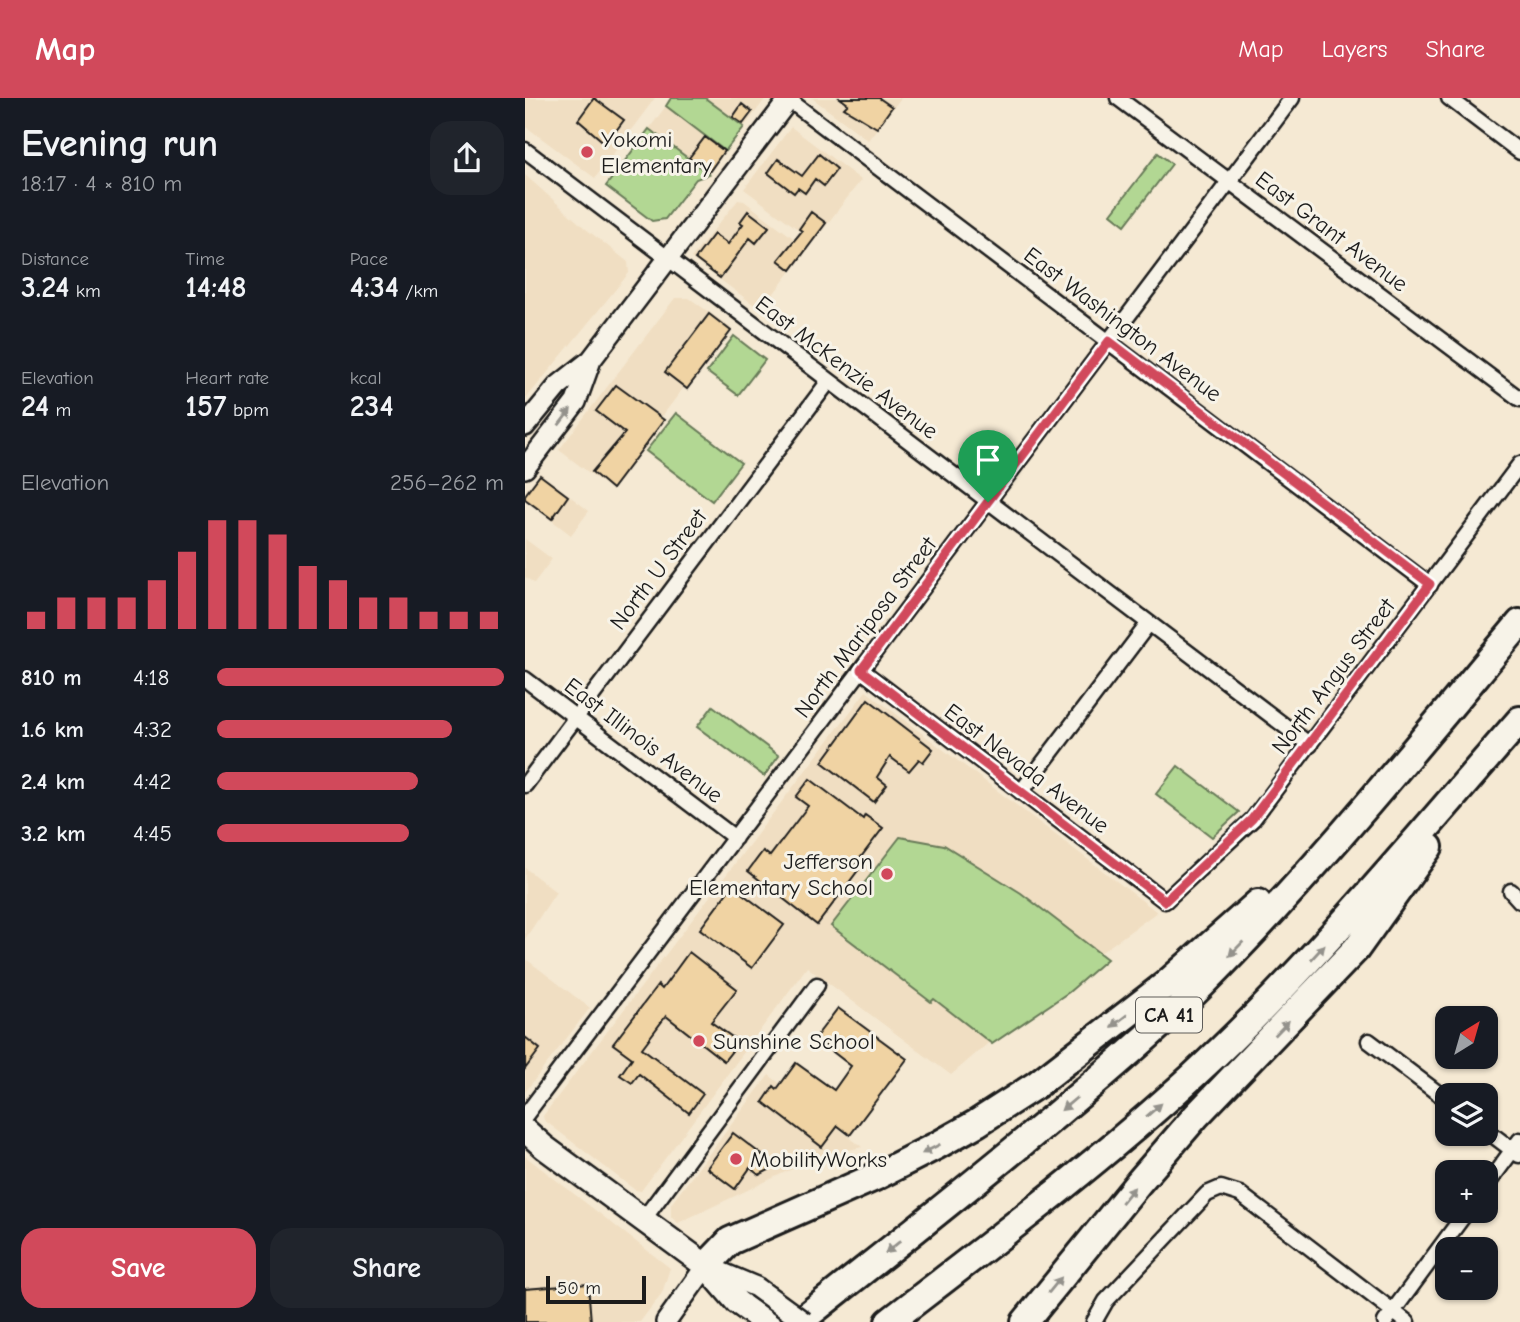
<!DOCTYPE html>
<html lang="en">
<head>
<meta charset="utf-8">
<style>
	:root { --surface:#171b24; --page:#20242c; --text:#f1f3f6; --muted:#9ea1a6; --accent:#d1495b }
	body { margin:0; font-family:"Comic Neue",sans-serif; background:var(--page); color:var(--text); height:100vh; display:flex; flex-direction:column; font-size:26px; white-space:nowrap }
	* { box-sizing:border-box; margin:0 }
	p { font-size:23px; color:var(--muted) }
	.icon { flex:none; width:38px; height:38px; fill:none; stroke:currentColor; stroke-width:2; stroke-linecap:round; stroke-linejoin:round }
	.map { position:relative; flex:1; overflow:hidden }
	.drawer { display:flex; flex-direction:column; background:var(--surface); width:525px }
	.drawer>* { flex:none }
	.needle { width:46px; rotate:37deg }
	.tools { position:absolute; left:910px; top:908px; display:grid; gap:14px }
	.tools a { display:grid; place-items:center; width:63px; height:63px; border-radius:14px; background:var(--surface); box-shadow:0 2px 5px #0004; font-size:35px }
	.scale { position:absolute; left:21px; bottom:18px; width:100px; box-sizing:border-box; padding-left:7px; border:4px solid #1c1c1c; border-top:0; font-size:19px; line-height:24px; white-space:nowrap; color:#1c1c1c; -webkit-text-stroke:5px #f7f3e8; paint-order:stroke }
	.pin { position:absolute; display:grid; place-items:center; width:60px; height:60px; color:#fff; margin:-72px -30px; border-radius:50% 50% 50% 0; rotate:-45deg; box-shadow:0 0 7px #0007 }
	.pin .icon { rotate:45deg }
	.round { display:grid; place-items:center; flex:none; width:74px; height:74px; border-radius:21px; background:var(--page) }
	.overview { display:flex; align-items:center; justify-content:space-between; height:119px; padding:0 21px }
	h1 { font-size:38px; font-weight:600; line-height:52px }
	.stats { display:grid; grid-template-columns:repeat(3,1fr); gap:10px; height:119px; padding:7px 21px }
	.stats div { display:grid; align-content:center }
	.stats b { font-size:30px; font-weight:600 }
	.stats small { font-size:19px; font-weight:400 }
	.stats p { font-size:19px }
	.chart { height:196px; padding:14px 21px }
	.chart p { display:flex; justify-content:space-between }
	.chart svg { width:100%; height:126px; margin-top:7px; stroke:var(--accent); stroke-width:6 }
	.button { display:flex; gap:14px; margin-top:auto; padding:14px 21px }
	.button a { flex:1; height:80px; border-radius:21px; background:var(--accent); color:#fff; font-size:28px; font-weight:600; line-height:80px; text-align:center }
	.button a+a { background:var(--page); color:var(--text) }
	ul { padding:0 21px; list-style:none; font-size:23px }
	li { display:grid; grid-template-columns:112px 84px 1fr; align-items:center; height:52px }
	li i { height:18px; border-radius:9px; background:var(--accent) }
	header { display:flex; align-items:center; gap:42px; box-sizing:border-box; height:98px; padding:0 35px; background:var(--accent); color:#fff }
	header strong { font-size:33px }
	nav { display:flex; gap:38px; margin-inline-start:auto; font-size:24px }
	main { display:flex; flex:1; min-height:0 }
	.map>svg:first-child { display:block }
</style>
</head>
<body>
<header>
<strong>Map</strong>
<nav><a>Map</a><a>Layers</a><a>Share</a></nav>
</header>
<main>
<section class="drawer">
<div class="overview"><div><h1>Evening run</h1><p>18:17 · 4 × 810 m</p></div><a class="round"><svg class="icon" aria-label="share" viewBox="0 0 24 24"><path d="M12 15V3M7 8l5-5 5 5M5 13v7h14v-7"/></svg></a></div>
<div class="stats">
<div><p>Distance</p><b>3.24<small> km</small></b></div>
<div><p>Time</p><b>14:48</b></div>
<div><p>Pace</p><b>4:34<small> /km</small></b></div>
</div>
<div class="stats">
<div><p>Elevation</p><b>24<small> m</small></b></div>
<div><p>Heart rate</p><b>157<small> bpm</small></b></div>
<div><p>kcal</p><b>234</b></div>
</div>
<div class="chart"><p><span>Elevation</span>256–262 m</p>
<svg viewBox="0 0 160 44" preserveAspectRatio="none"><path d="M5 44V38M15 44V33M25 44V33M35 44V33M45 44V27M55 44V17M65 44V6M75 44V6M85 44V11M95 44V22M105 44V27M115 44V33M125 44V33M135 44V38M145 44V38M155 44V38"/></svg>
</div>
<ul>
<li><b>810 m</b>4:18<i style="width:100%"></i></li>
<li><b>1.6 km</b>4:32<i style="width:82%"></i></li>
<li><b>2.4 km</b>4:42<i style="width:70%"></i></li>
<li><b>3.2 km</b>4:45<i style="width:67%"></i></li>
</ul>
<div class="button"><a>Save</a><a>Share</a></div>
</section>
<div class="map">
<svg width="995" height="1224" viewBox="0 0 995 1224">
	<rect width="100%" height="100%" fill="#f5e9d3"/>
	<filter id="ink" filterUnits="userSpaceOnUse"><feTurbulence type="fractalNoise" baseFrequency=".0143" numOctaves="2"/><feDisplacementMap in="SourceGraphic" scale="14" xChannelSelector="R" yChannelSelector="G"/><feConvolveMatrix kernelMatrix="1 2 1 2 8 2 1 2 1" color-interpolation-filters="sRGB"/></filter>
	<g filter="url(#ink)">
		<path fill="#f0dec2" d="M 0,0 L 130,0 L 70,80 L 0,28 Z
			M 180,0 L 241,0 L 219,29 Z
			M 287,0 L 376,0 L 343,42 Z
			M 141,8 L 200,53 L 184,76 L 124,31 Z
			M 266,29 L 336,82 L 289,143 L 219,91 Z
			M 0,77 L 61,131 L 103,164 L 104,175 L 0,302 Z
			M 213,102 L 219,103 L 283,151 L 236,212 L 166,160 Z
			M 150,200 L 164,200 L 205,229 L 83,389 L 34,352 Z
			M 15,375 L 64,413 L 46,437 L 0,402 L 0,394 Z
			M 0,441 L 27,461 L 9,485 L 0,479 Z
			M 341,593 L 632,814 L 531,887 L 426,977 L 282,869 L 116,1093 L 110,1092 L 19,1022 L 18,1018 Z
			M 0,770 L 31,794 L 0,841 Z
			M 1,861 L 65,910 L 0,994 L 0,862 Z
			M 244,977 L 337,1049 L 290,1060 L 153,1125 L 146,1119 L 146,1106 Z
			M 0,1058 L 145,1170 L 137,1195 L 115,1224 L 0,1224 Z"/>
		<path fill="#b2d793" stroke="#677a58" stroke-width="2" d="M 146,0 L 180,0 L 219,29 L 200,53 L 141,8 Z
			M 124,31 L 184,76 L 171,81 L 140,121 L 127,123 L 81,88 Z
			M 633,55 L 647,66 L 600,127 L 586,116 Z
			M 209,238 L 240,262 L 213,297 L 182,274 Z
			M 151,315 L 216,365 L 187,403 L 121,353 Z
			M 188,608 L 254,658 L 239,678 L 172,629 Z
			M 653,668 L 714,714 L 687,739 L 631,696 Z
			M 375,739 L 419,747 L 496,795 L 582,861 L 544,894 L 467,946 L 409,901 L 406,904 L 306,828 Z"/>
		<path fill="#f0d3a3" stroke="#1c1c1c" stroke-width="2" d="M 69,0 L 99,22 L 81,46 L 53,22 Z
			M 315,0 L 354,0 L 367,9 L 352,30 L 319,10 L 323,6 Z
			M 217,6 L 227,14 L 218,26 L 208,19 Z
			M 180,39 L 199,53 L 184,74 L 164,60 Z
			M 294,56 L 312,71 L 299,88 L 290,81 L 280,95 L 273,90 L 269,95 L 243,75 L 253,61 L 277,78 Z
			M 223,113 L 244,129 L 231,145 L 225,140 L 195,180 L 170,161 L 189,136 L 203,146 L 218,126 L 215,124 Z
			M 286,114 L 301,125 L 266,172 L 253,162 L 277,133 L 274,131 Z
			M 184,216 L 206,233 L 162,291 L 140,274 Z
			M 91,287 L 139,322 L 87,391 L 67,374 L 100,335 L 71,313 Z
			M 15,377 L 43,398 L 27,421 L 0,401 L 0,397 Z
			M 343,601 L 408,651 L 398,664 L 394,661 L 384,673 L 365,659 L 352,679 L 362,687 L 349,704 L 297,664 Z
			M 285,681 L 338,721 L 340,717 L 358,730 L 330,767 L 334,771 L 292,827 L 223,773 L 238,753 L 245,758 L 283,708 L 271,699 Z
			M 207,788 L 259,827 L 227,870 L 175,831 Z
			M 164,854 L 212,891 L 186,924 L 214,944 L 199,963 L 141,918 L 117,950 L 178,996 L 164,1015 L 114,976 L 107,985 L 95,977 L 107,960 L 88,946 L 133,887 L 137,891 Z
			M 313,910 L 382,961 L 325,1037 L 313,1028 L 297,1049 L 238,1004 L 249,988 L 252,991 L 271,965 L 309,992 L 326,968 L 290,940 Z
			M 0,939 L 15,951 L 0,971 Z
			M 208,1035 L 249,1066 L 244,1072 L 234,1077 L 225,1070 L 210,1091 L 182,1070 Z
			M 63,1186 L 66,1224 L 0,1224 L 0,1191 Z"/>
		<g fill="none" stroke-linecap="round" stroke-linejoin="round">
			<defs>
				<path id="minor" d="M 593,0 L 995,301
					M 924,0 L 995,54
					M 264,2 L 905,487
					M 0,52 L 785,647
					M 336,572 L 640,803 L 728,721 L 995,366
					M 0,581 L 210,740
					M 0,687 L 304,283
					M 496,694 L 624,525
					M 986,793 L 995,803
					M 844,943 L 922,1002
					M 0,1018 L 767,0
					M 961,1032 L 994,1057
					M 961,1088 L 995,1042
					M 118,1122 L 292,887
					M 569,1224 L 581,1203 L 682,1096 L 696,1090 L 715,1096 L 882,1224
					M 860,1224 L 942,1113"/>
				<path id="secondary" d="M 0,328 L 33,288 L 66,262 L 265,0
					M 0,370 L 51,304 L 66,262
					M 141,1224 L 181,1168 L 231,1189"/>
				<path id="primary" d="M 0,1032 L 19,1049 L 181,1168 L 212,1204 L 234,1220"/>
				<path id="motorway" d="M 181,1168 L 205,1143 L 352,1078 L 411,1048 L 452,1025 L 511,987 L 640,887 L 733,805
					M 234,1220 L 243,1224
					M 274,1224 C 363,1153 452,1084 538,1011 C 586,971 633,931 677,887 C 791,773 892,648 995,525
					M 364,1224 C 468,1144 572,1066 669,977 C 787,868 889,743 995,622
					M 500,1224 L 614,1084 L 671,1018 L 831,851 L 904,749"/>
			</defs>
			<use href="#minor" stroke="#1c1c1c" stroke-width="19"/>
			<use href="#secondary" stroke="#1c1c1c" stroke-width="24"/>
			<use href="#primary" stroke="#1c1c1c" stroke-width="28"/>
			<use href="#motorway" stroke="#1c1c1c" stroke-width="32"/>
			<use href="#minor" stroke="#f7f3e8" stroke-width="14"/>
			<use href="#secondary" stroke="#f7f3e8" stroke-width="19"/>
			<use href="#primary" stroke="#f7f3e8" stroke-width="23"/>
			<use href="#motorway" stroke="#f7f3e8" stroke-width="26"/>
			<defs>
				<path id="secondary-bridge" d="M 231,1189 L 279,1224"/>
			</defs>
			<use href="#secondary-bridge" stroke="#1c1c1c" stroke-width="24" stroke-linecap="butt"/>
			<use href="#secondary-bridge" stroke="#f7f3e8" stroke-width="19"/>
		</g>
		<defs><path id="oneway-solid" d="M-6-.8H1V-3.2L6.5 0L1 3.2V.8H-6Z" transform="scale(1.75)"/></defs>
		<g fill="#94928c">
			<use href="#oneway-solid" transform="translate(40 319) rotate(-53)"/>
			<use href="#oneway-solid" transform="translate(711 851) rotate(134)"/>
			<use href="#oneway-solid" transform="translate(793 854) rotate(-48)"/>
			<use href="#oneway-solid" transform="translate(594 923) rotate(142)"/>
			<use href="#oneway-solid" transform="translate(757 930) rotate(-46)"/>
			<use href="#oneway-solid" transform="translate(544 1006) rotate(140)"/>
			<use href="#oneway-solid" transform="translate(629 1012) rotate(-41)"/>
			<use href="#oneway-solid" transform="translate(406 1051) rotate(153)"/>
			<use href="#oneway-solid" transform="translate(603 1097) rotate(-51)"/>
			<use href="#oneway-solid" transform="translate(368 1149) rotate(141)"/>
			<use href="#oneway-solid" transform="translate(530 1187) rotate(-51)"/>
		</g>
	</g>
	<g fill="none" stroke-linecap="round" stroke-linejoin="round" filter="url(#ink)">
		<defs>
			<path id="route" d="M 584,243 L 905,486 L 727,721 L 640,803 L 336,572 Z"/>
		</defs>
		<use href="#route" stroke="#fff" stroke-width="14"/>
		<use href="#route" stroke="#d1495b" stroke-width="9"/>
	</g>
	<g fill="#d1495b" stroke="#f7f3e8" stroke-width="2.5">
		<circle cx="62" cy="54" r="7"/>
		<circle cx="362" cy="776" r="7"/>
		<circle cx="174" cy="943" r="7"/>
		<circle cx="211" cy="1061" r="7"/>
	</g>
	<g text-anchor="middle" stroke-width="6" stroke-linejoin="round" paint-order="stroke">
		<rect fill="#f7f3e8" stroke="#5e5c59" stroke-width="2" x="611" y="899.5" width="66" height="35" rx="5"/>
		<g font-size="21" font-weight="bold" fill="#1c1c1c">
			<text x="644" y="924">CA 41</text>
		</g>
		<g font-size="23" fill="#1c1c1c" stroke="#f7f3e8" text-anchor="start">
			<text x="76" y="49">Yokomi<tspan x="76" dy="26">Elementary</tspan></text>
			<text x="348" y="771" text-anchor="end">Jefferson<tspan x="348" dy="26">Elementary School</tspan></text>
			<text x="188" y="951">Sunshine School</text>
			<text x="225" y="1069">MobilityWorks</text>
		</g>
		<g font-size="23" fill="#1c1c1c" stroke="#f7f3e8">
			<text transform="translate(807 133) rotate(37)" y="8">East Grant Avenue</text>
			<text transform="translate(598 226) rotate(37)" y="8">East Washington Avenue</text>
			<text transform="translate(322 269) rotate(37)" y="8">East McKenzie Avenue</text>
			<text transform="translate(133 471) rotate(-53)" y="8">North U Street</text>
			<text transform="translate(340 529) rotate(-53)" y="8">North Mariposa Street</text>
			<text transform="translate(808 578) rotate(-53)" y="8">North Angus Street</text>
			<text transform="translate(119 642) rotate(37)" y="8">East Illinois Avenue</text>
			<text transform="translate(502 670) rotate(37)" y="8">East Nevada Avenue</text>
		</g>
	</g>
</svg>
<div class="tools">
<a><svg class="needle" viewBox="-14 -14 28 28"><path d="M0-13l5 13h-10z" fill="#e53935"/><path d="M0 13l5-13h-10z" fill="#9ea1a6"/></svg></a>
<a><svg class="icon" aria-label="layers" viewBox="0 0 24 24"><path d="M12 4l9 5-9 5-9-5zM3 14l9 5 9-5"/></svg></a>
<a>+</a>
<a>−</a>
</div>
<div class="scale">50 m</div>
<div class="pin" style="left:463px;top:404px;background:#1e9e55"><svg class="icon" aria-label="arrive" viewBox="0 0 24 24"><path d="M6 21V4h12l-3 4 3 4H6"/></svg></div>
</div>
</main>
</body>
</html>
